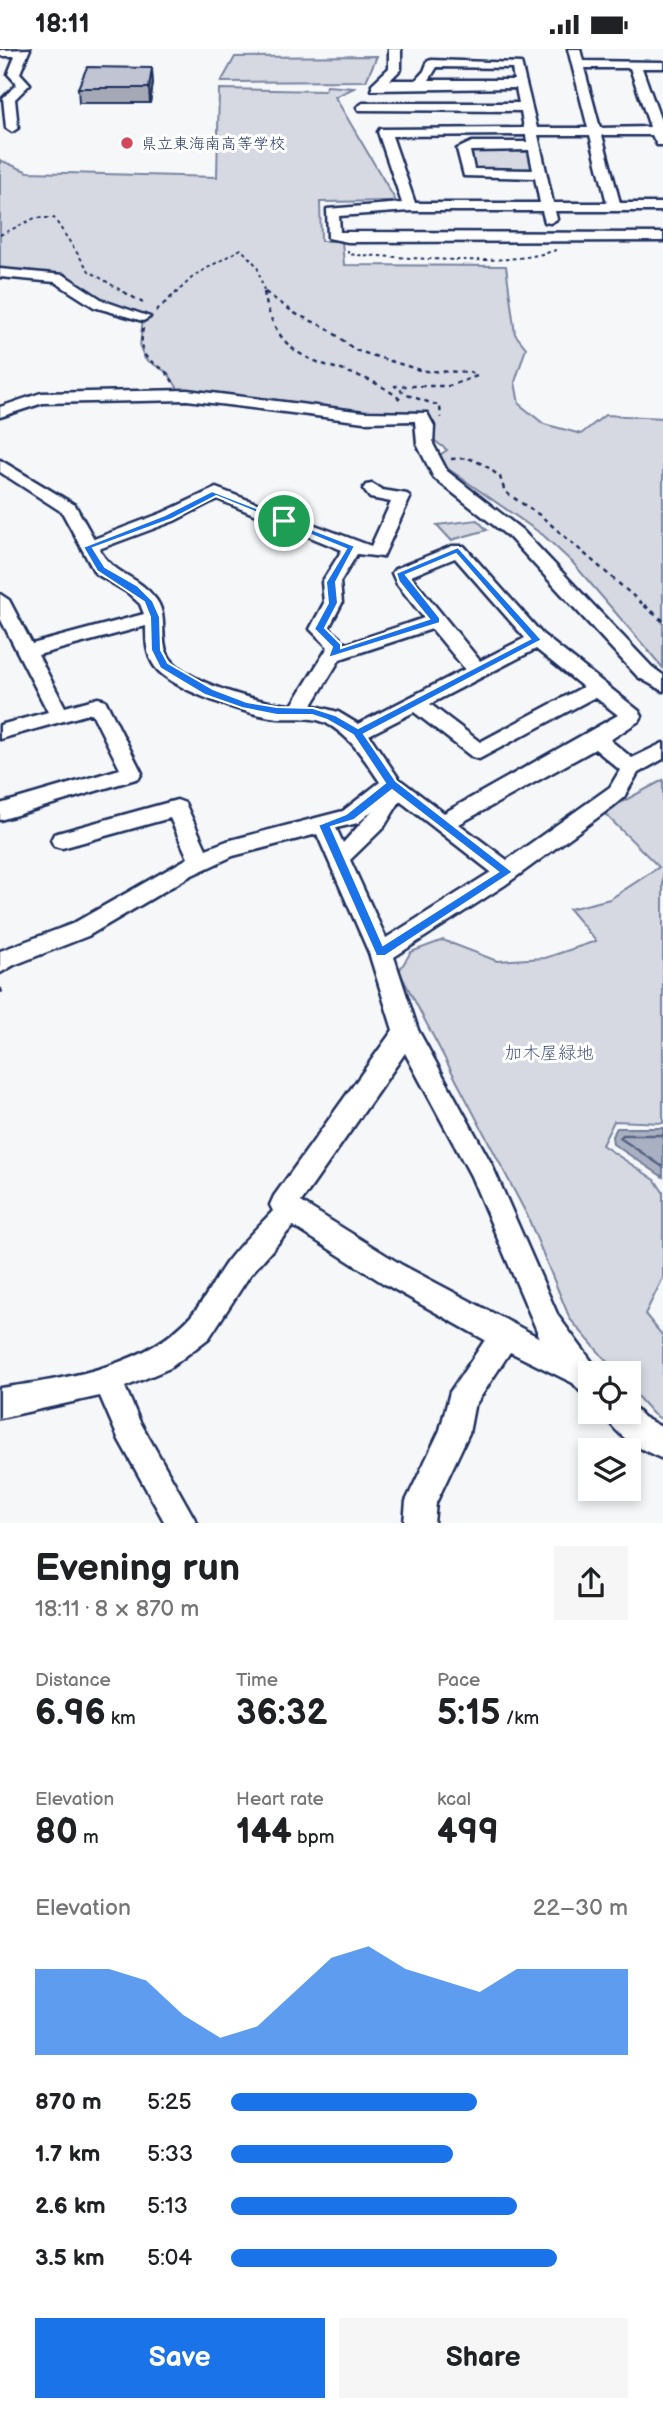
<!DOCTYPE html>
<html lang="en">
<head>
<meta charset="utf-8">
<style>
	:root { --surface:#fff; --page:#f6f6f6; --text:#202124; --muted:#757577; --accent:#1a73e8 }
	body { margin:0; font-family:"Balsamiq Sans","Klee One",sans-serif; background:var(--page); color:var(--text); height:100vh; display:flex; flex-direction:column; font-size:26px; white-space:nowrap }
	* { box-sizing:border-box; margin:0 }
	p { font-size:23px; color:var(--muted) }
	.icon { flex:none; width:38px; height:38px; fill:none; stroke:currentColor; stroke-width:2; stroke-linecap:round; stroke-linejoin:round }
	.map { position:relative; height:1474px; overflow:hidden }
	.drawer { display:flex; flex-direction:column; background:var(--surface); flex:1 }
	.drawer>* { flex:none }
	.controls { position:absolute; left:578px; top:1312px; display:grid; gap:14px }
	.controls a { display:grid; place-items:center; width:63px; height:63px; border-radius:0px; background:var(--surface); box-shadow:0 4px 10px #0003; font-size:35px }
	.pin { position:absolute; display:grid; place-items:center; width:60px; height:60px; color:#fff; margin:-30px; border:4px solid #fff; border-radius:50%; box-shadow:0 2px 7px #0007 }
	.round { display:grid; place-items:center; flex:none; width:74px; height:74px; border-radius:0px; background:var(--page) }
	.overview { display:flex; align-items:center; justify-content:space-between; height:119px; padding:0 35px }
	h1 { font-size:38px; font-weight:600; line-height:52px }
	.metrics { display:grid; grid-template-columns:repeat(3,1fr); gap:10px; height:119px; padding:7px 35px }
	.metrics div { display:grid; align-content:center }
	.metrics b { font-size:35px; font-weight:600 }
	.metrics small { font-size:19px; font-weight:400 }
	.metrics p { font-size:19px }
	.chart { height:196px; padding:14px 35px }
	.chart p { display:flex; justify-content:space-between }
	.chart svg { width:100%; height:126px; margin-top:7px; fill:var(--accent); opacity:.7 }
	.cta { display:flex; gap:14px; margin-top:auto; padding:14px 35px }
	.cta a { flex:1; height:80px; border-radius:0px; background:var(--accent); color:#fff; font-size:28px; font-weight:600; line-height:80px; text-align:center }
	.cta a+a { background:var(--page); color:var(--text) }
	ul { padding:0 35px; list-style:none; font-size:23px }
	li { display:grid; grid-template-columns:112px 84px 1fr; align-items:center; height:52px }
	li i { height:18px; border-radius:9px; background:var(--accent) }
	.status { display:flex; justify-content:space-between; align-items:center; height:49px; padding:0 35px; background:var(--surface); direction:ltr }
	.status svg { height:19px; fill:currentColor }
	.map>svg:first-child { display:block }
</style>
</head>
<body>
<div class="status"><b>18:11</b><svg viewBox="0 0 49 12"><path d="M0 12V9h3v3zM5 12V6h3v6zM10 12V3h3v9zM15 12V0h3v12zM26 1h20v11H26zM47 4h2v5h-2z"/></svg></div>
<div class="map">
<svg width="663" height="1474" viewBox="0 0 663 1474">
	<rect width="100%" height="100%" fill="#f6f7f9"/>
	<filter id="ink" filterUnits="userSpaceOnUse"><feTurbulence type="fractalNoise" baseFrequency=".0143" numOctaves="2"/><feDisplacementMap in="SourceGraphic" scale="14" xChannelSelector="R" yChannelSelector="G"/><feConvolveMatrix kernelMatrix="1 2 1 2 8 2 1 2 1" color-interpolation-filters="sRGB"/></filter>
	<g filter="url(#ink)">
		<path fill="#d6d9e2" stroke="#7884a0" stroke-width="2" d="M 377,7 L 366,32 L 221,33 L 235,8 Z
			M 327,37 L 354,39 L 335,48 L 396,152 L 320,153 L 321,192 L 342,192 L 344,216 L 506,217 L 515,285 L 526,299 L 515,333 L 519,355 L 544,375 L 581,385 L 605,366 L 663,369 L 663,619 L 573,514 L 543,486 L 434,410 L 447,401 L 404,369 L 182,346 L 168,324 L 145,310 L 140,298 L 143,268 L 99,255 L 67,233 L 0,224 L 0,111 L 28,123 L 217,128 L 219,40 L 324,42 Z
			M 527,99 L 531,102 L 534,121 L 530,123 L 472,120 L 471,101 Z
			M 477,471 L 487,481 L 451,491 L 437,476 Z
			M 663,731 L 663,1074 L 614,1072 L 602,1096 L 655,1131 L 663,1143 L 663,1229 L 645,1265 L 663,1287 L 663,1371 L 653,1365 L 628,1337 L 628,1325 L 618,1325 L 570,1270 L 527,1166 L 399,922 L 411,903 L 443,891 L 497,912 L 545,909 L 596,892 L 569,860 L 610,850 L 659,818 L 603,763 Z"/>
		<path fill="#a9b0c1" stroke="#707c99" stroke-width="2" d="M 617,1079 L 663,1079 L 663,1128 L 613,1095 L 612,1087 Z"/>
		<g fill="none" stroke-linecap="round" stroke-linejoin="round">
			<path stroke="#546386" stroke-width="2.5" d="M 663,1086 L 623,1086 L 620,1089 L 663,1118"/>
			<defs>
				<path id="minor" d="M 30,0 L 20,24 L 30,35 L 15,50 L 18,79 L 12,83 L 6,79 L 3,49 L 17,35 L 8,25 L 15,7 L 0,7 L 0,1 Z
					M 389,0 L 401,0 L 401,20 L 390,31 L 416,31 L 424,22 L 428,12 L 432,11 L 521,14 L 537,79 L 588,79 L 568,0 L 580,0 L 583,12 L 663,13 L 663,19 L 642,19 L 663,78 L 663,96 L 657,96 L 652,86 L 602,86 L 620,154 L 663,154 L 663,162 L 555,162 L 557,170 L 550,174 L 545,173 L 542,162 L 410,162 L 339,167 L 340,183 L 663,184 L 663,192 L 348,193 L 328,189 L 327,160 L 402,154 L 378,83 L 380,80 L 524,79 L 521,62 L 359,61 L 357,58 L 363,54 L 519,54 L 516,39 L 372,41 L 372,35 L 389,19 ZM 437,18 L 512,19 L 514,31 L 429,31 ZM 584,19 L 630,19 L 650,78 L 600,79 ZM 526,86 L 527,93 L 472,93 L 457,100 L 464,127 L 535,129 L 540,154 L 415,154 L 392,87 ZM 538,86 L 590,86 L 607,154 L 553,154 ZM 529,101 L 533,121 L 474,120 L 470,102 Z
					M 0,220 L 64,226 L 104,252 L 150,268 L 143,272 L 94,258 L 55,233 L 0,228 Z
					M 187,341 L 364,363 L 427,364 L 434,377 L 433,395 L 447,422 L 522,481 L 652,618 L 663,626 L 663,642 L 638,628 L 510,489 L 434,429 L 417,395 L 415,372 L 364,373 L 187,351 L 43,354 L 0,368 L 0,358 L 41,344 Z
					M 0,411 L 75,456 L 94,490 L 162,464 L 216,439 L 371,497 L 391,453 L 370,449 L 363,440 L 366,436 L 372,435 L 382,441 L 407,445 L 410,449 L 383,508 L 357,505 L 340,533 L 342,554 L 329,579 L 346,595 L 424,569 L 397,535 L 392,524 L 395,520 L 452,497 L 464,497 L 542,585 L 639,662 L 642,667 L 639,672 L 610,691 L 632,709 L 663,694 L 663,710 L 638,724 L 624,748 L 612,758 L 505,836 L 394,908 L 418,981 L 491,1114 L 558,1267 L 601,1325 L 590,1325 L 590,1346 L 580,1342 L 573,1334 L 510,1303 L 474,1358 L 469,1384 L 436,1454 L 434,1474 L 404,1474 L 406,1452 L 440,1381 L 450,1343 L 485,1291 L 383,1234 L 293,1177 L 250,1226 L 209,1289 L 170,1319 L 125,1338 L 139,1371 L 197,1474 L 165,1474 L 119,1391 L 100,1347 L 0,1369 L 0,1339 C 64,1330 146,1318 191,1267 C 205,1251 214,1231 226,1214 C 240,1195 257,1179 273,1162 L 270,1156 L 274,1147 L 393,981 L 369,904 L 317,785 L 233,807 L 190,827 L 88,887 L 14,916 L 0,924 L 0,902 L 72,875 L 188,809 L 170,769 L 62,799 L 54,797 L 51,791 L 54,785 L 177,751 L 185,754 L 206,800 L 227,792 L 343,762 L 380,733 C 364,710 352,688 326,674 C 312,667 294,670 278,669 C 249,666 173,642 155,618 C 146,605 146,592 146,577 L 38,606 L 65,658 L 98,649 L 105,651 L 142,724 L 139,729 L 0,771 L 0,755 L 120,720 L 92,664 L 0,690 L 0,676 L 48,663 L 0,569 L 0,545 L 9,551 L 32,595 L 144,565 L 140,555 L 127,543 L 95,524 L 62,463 L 0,423 ZM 217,450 L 342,501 L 322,533 L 324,554 L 310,580 L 328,598 L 292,656 C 262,655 180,633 167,604 C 159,586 169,565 154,548 C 137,526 113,526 99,500 L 174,472 ZM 455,509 L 525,589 L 480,612 L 411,527 ZM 432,580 L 465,620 L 358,675 L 338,663 L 312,656 L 340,610 ZM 536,600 L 583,638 L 480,693 L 430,655 ZM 595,648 L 618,666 L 444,764 L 399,730 L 369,686 L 414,663 L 472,708 L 479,710 ZM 595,700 L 620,721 L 610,738 L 507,811 L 459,775 ZM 400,752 L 491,823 L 386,889 L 350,811 L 384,778 ZM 373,761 L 343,794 L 336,779 L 358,774 ZM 405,1004 L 471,1127 L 540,1289 L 402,1216 L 301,1153 Z
					M 628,1352 L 643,1368 L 663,1379 L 663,1410 C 640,1400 615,1388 604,1363 L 628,1363 Z"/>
			</defs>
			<use href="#minor" stroke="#1b2f5e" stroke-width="5"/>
			<path stroke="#1b2f5e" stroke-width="2" stroke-dasharray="3.5 3.5" stroke-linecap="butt" d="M 0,186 L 35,169 L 54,169 L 89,222 L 127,245
				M 348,201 L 348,205 L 357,206 C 413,208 505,219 556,201
				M 265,243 L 267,245
				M 175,245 L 195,226 L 241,200 L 257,217 L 265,245"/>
			<path stroke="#1b2f5e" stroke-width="2.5" stroke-dasharray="4.5 4.5" stroke-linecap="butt" d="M 124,243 L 143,254
				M 264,243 C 280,335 349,303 403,353
				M 265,243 L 296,265 L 327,279 L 355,301 L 423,322 L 470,323 L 477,327 L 449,337 L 395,337 L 407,346 L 440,357 L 441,369
				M 156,262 L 177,243
				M 143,279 C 136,320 158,306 173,333
				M 451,410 L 468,409 L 485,416 L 500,428 L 505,443 L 541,467 L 646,558"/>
			<path stroke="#1b2f5e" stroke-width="3.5" stroke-dasharray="5 5" stroke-linecap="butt" d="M 644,556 L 663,572
				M 0,939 L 3,948"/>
			<use href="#minor" fill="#fff" fill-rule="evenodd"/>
		</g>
		<path fill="#a5a9b5" stroke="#1b2f5e" stroke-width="2" d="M 153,34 L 150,54 L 79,54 L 78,39 Z"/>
		<path fill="#868994" stroke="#1b2f5e" stroke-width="2" d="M 152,19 L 153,34 L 150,54 L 149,39 Z"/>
		<path fill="#c0c4d3" stroke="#1b2f5e" stroke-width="2" d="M 87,18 L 152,19 L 149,39 L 78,39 Z"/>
	</g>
	<path fill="#1a73e8" stroke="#fff" stroke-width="2" fill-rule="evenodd" d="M 212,442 L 355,497 L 336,533 L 338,554 L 325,579 L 341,595 L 341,599 L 429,570 L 399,533 L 396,524 L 458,498 L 542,591 L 364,685 L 396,732 L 513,823 L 385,907 L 376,907 L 375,904 L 318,776 L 346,765 L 385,734 L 353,686 L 327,671 L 312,666 L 277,666 L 242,659 L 205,646 L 160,619 L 151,601 L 150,568 L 144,553 L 97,522 L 83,498 L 165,466 ZM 216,447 L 346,500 L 326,533 L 328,554 L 314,580 L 332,598 L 328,609 L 440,574 L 440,569 L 406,526 L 456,505 L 530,590 L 358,679 L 335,666 L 313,659 L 277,658 L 247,653 L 213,640 L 168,614 L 161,601 L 160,568 L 153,552 L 138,537 L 105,518 L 93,499 L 172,470 ZM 392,741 L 498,823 L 383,896 L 331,778 L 354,771 Z"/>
	<circle fill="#d1495b" stroke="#fff" stroke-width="2.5" cx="127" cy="94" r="7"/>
	<g text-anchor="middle" stroke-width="6" stroke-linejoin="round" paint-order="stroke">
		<g font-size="16" fill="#1b2f5e" stroke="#fff" text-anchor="start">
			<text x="141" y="100">県立東海南高等学校</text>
		</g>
		<g font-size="18" fill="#4a5a7f" stroke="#fff">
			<text x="549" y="1010">加木屋緑地</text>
		</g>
	</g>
</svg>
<div class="controls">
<a><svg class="icon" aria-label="locate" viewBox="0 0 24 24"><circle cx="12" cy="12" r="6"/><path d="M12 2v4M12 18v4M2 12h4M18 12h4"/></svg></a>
<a><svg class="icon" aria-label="layers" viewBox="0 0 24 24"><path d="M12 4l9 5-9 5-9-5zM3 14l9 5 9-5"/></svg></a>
</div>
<div class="pin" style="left:284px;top:472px;background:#1e9e55"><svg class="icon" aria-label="arrive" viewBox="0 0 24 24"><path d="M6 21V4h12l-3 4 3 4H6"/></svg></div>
</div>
<section class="drawer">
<div class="overview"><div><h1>Evening run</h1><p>18:11 · 8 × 870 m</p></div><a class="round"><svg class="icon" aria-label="share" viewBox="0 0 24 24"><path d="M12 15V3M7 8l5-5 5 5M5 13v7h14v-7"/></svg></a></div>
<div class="metrics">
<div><p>Distance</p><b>6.96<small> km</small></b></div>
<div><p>Time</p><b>36:32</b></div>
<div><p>Pace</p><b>5:15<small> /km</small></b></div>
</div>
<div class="metrics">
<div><p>Elevation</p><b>80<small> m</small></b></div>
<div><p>Heart rate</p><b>144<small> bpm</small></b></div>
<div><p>kcal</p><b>499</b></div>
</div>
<div class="chart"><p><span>Elevation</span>22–30 m</p>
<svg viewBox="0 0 160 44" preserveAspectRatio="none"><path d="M0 44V14L10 14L20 14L30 18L40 30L50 38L60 34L70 22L80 10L90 6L100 14L110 18L120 22L130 14L140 14L150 14L160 14V44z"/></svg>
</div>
<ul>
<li><b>870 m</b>5:25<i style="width:62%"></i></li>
<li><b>1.7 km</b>5:33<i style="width:56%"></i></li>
<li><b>2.6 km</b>5:13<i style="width:72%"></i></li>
<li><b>3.5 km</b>5:04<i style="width:82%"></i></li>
</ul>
<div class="cta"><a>Save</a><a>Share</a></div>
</section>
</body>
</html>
